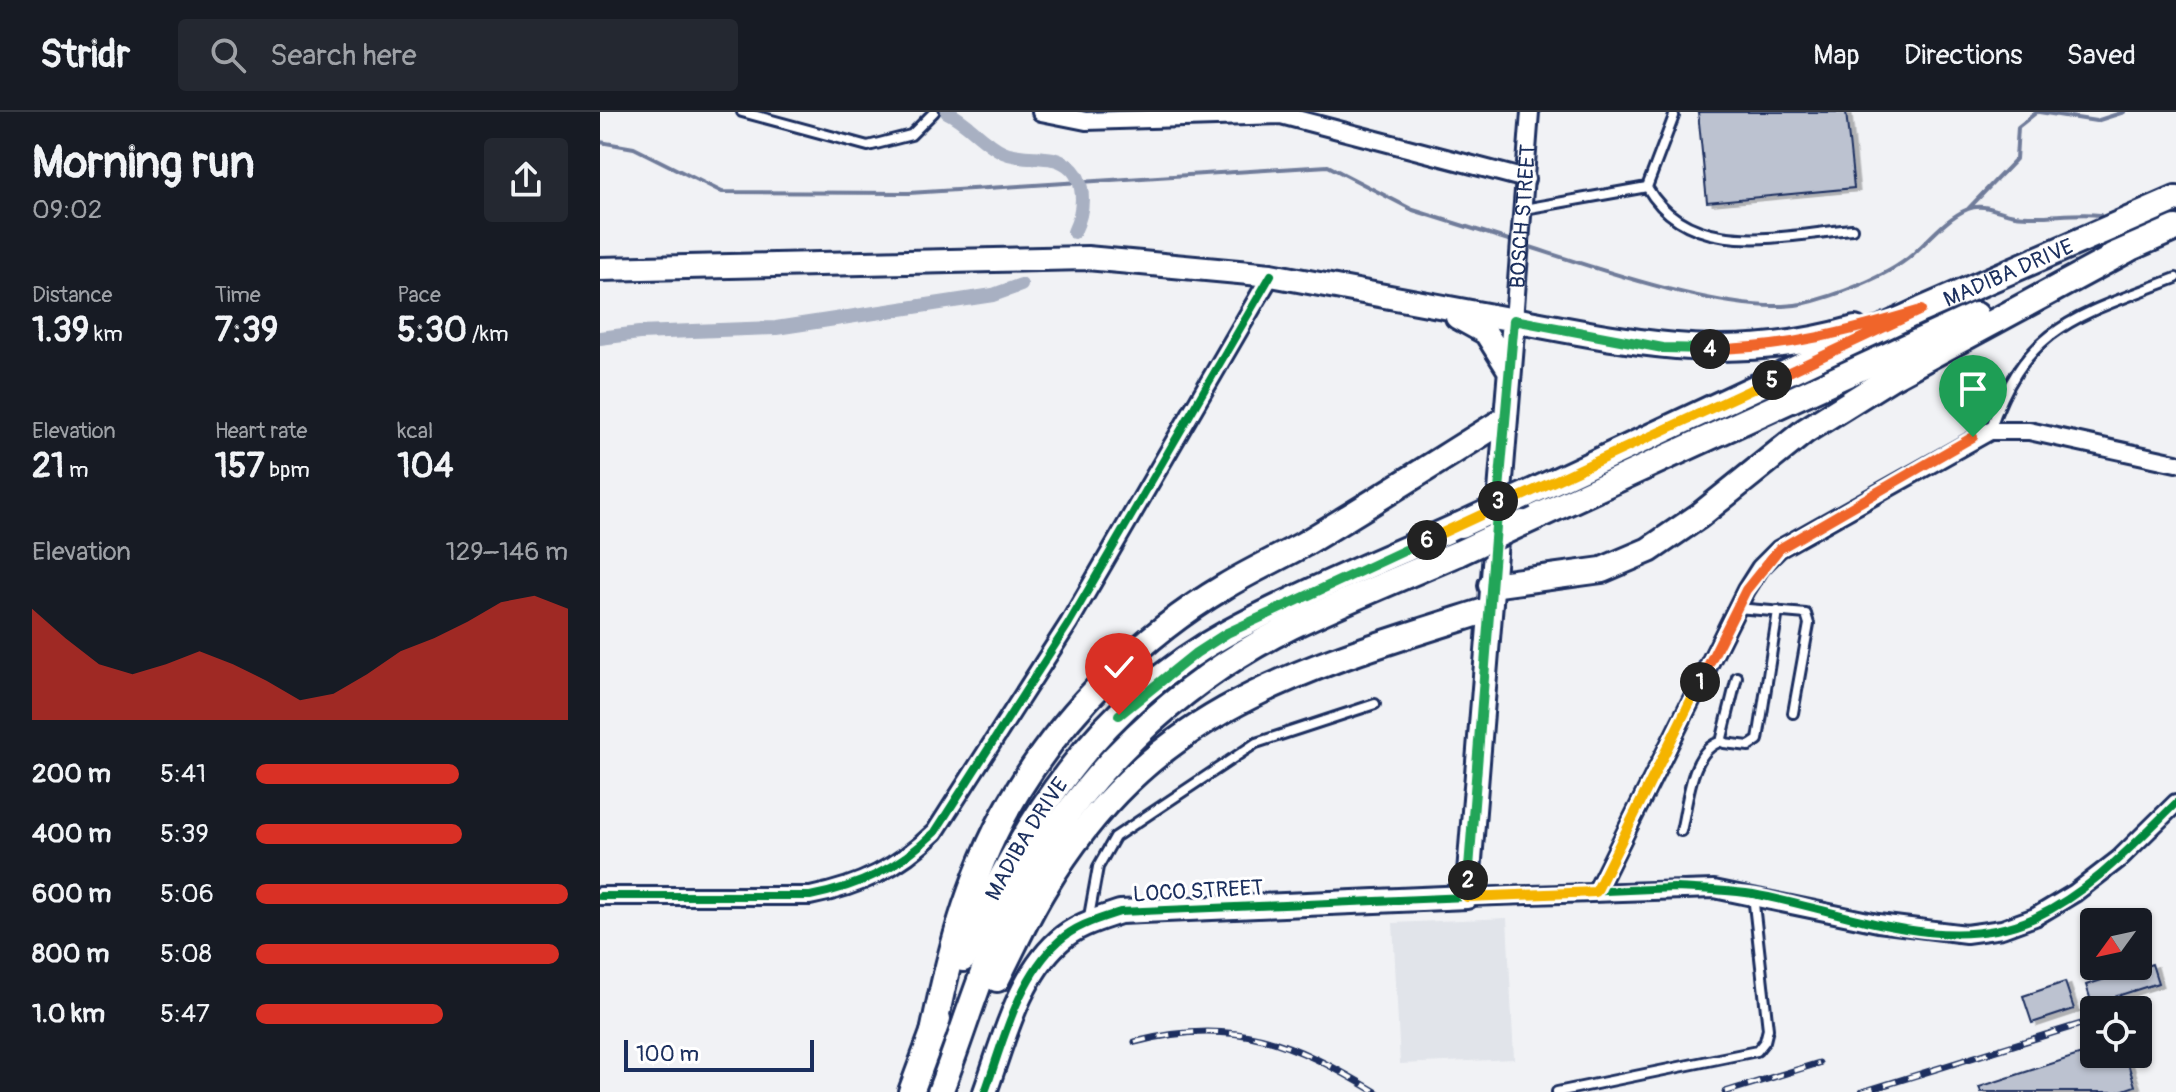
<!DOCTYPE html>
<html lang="en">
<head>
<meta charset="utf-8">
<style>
	:root { --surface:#171b24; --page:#242831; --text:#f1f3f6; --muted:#9ea1a6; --line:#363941; --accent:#d93025 }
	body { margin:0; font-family:Pangolin,sans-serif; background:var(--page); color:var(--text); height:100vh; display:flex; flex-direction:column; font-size:30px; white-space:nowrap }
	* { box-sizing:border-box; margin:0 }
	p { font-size:26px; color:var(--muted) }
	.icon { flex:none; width:44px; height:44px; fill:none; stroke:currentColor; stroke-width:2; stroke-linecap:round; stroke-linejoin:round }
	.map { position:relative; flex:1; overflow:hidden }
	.side { display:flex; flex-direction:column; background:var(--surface); width:600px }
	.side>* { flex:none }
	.needle { width:52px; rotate:237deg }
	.controls { position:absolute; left:1480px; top:796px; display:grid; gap:16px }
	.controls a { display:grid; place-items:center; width:72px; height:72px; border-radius:8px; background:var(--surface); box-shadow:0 2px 6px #0004; font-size:40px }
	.scale { position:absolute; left:24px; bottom:20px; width:190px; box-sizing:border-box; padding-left:8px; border:4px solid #1b2f5e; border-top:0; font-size:22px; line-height:28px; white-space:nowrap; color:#1b2f5e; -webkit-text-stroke:6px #fff; paint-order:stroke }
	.pin { position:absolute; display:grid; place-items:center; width:68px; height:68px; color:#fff; margin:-82px -34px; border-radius:50% 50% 50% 0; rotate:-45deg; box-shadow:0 0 8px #0007 }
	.pin .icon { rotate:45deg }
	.km { position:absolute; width:40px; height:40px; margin:-20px; border-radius:50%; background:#222; color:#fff; font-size:22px; line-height:40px; text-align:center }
	.round { display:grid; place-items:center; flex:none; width:84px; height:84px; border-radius:8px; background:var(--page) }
	.head { display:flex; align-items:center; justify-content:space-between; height:136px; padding:0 32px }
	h1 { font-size:44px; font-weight:800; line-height:60px }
	.figures { display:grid; grid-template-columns:repeat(3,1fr); gap:12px; height:136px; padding:8px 32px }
	.figures div { display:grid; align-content:center }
	.figures b { font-size:34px; font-weight:800 }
	.figures small { font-size:22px; font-weight:400 }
	.figures p { font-size:22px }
	.chart { height:224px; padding:16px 32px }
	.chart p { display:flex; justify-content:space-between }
	.chart svg { width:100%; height:144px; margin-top:8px; fill:var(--accent); opacity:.7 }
	ul { padding:0 32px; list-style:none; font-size:26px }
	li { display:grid; grid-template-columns:128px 96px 1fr; align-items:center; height:60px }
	li i { height:20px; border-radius:10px; background:var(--accent) }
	header { display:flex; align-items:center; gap:48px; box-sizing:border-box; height:112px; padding:0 40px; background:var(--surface); border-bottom:2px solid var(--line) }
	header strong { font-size:38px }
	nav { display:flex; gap:44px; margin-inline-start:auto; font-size:28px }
	.search { width:560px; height:72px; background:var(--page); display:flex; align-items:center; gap:20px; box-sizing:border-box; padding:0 28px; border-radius:8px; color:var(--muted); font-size:30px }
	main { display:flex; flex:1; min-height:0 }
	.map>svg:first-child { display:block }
</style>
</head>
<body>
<header>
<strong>Stridr</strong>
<div class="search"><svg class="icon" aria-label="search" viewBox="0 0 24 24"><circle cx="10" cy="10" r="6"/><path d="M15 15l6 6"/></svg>Search here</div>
<nav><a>Map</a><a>Directions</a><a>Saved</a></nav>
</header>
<main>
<section class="side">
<div class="head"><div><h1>Morning run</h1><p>09:02</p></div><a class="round"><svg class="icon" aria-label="share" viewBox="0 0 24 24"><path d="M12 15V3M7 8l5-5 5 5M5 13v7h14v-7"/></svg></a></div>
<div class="figures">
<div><p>Distance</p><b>1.39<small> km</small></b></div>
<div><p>Time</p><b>7:39</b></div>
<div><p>Pace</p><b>5:30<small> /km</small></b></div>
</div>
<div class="figures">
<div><p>Elevation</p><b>21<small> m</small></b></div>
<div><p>Heart rate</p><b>157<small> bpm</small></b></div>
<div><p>kcal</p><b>104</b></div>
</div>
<div class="chart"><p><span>Elevation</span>129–146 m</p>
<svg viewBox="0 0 160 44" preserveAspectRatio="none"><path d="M0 44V10L10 19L20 27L30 30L40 27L50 23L60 27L70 32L80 38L90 36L100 30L110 23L120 19L130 14L140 8L150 6L160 10V44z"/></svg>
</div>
<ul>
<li><b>200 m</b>5:41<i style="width:65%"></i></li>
<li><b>400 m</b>5:39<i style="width:66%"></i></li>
<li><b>600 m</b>5:06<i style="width:100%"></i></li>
<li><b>800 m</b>5:08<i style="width:97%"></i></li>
<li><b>1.0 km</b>5:47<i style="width:60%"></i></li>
</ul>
</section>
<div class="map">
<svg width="1576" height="980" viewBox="0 0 1576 980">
	<defs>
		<filter id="shadow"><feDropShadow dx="5.5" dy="3" stdDeviation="0" flood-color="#0004"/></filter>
	</defs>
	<rect width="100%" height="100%" fill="#f1f2f5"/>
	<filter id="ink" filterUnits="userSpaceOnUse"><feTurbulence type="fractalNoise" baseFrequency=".0125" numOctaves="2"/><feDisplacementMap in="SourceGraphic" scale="16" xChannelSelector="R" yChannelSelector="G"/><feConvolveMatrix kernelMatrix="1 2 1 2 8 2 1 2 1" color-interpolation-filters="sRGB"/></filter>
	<g filter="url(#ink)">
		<path fill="#e1e4ea" d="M 907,806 L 914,947 L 800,952 L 793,811 Z"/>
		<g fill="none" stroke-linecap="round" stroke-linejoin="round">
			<path stroke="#707c9a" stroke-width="4" d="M 1439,0 L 1496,9 L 1524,0
				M 0,30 L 34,36 L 122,80 L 309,81 L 728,54 L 813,98 L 915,130
				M 1369,96 L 1416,47 L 1418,15 L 1437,0
				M 924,133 C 993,155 1133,205 1201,192 C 1233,185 1287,165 1312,143 C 1329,128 1346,106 1368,97 C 1384,90 1399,101 1415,103 C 1442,107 1471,100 1500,103"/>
			<path stroke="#a8b0c2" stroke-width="14" d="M 347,0 C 368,10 382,30 403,40 C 419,47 437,44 453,47 C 488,55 486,94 474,120
				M 0,226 L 39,221 L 176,216 L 393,183 L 421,173"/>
		</g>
		<path fill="#bcc2d0" stroke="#1b2f5e" stroke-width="2" filter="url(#shadow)" d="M 1098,0 L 1246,0 L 1254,76 L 1107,90 Z
			M 1552,852 L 1558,871 L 1492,892 L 1486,873 Z
			M 1465,870 L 1474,897 L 1432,911 L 1423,884 Z
			M 1494,938 L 1494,942 L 1525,942 L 1535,974 L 1518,980 L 1381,980 L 1379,975 Z"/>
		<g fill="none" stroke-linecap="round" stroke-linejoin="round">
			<defs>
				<path id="lane" d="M 142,0 L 268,34 L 311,23 L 334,0
					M 1074,4 L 1047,75 C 1089,148 1181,124 1252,117
					M 924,97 L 1047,75
					M 1390,318 C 1427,211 1479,204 1576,166
					M 1137,496 L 1206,502 L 1209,512 L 1193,601
					M 1137,565 L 1122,626 L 1124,631 L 1149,634 L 1158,628 L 1178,499
					M 1081,719 C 1088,692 1090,636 1123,629
					M 488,810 L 498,755 L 515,725 L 656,631 L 775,592
					M 957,980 L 1157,939 L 1165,929 L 1168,917 L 1153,783"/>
				<g id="street">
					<path d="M 441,0 L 486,9 L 681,3 L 926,67"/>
					<path id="s1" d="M 914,208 L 930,0"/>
					<path d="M 996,780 L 1146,478 L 1160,456 L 1179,437 L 1390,319 L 1429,319 L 1576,351"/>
					<path d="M 0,784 L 210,784 C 260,774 298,756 335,720 L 469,511 L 671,163"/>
					<path d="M 867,785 L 1114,777 L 1278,811 L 1366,822 L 1402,817 L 1435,805 L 1475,781 L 1519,747 L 1576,691"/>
				</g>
				<path id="secondary" d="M 0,157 L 487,146 L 671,163 L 914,208 L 867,785 L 520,800 C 499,807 476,813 459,829 C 418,866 403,930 385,980
					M 857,205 L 886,221 L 909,258"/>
				<g id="primary">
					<path d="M 1512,144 L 1576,116"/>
					<path d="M 914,208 C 1036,231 1131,253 1255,217"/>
					<path id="s2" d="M 925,383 L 1321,198 L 1576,87"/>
					<path d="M 923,411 L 1376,203"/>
					<path d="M 891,473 L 1002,458 L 1049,438 L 1099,404 L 1205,319 L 1290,266 L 1527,138"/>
					<path id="s3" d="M 363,847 C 420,713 497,592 629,520 C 703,480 783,448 860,413"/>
					<path d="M 397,867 C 413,836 427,804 445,775 C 553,595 701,557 888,498"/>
					<path d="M 333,921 C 350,836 373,751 419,677 C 468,597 543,523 624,475 C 650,459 677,447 704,432 C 771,392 838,349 904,308"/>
					<path d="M 311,980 L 338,907"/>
					<path d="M 340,980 C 366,913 386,840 420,776 C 480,664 578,570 692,514 C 746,488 803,465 859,441"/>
				</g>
			</defs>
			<use href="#lane" stroke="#1b2f5e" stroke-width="14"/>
			<use href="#street" stroke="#1b2f5e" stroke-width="22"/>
			<use href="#secondary" stroke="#1b2f5e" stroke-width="28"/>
			<use href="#primary" stroke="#1b2f5e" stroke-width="30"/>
			<use href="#lane" stroke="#fff" stroke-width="8"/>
			<use href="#street" stroke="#fff" stroke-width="16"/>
			<use href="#secondary" stroke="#fff" stroke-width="22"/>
			<use href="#primary" stroke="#fff" stroke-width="24"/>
			<defs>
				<path id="rail" d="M 1524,898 L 1537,894
					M 535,930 C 634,904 692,930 776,980
					M 1125,980 L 1219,951
					M 1262,980 L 1494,908"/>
			</defs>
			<use href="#rail" stroke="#1b2f5e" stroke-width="7"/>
			<use href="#rail" stroke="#fff" stroke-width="4" stroke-dasharray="12" stroke-linecap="butt"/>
			<defs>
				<path id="primary-bridge" d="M 860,413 L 925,383
					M 859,441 L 923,411"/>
			</defs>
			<use href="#primary-bridge" stroke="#1b2f5e" stroke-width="30" stroke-linecap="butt"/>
			<use href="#primary-bridge" stroke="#fff" stroke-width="24"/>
			<defs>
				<path id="cycleway" d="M 0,784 L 210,784 C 260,774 298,756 335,720 L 469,511 L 671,163
					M 385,980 C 403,930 418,866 459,829 C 476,813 499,807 520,800 L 1074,776 C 1100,777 1126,778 1153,782 C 1242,798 1345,846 1434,806 C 1490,780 1533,733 1576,691"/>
			</defs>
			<use href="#cycleway" stroke="#fff" stroke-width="13"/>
			<use href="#cycleway" stroke="#00873e" stroke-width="8"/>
		</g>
	</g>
	<g fill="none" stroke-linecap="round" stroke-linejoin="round" filter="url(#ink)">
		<defs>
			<path id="split-1" d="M 1100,570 L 1146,478 L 1179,437 L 1373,325"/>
			<path id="split-2" d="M 868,768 L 867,785 L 996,780 L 1100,570"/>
			<path id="split-3" d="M 868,768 L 898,389"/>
			<path id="split-4" d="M 898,389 L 914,208 L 1063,236 L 1110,237"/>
			<path id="split-5" d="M 1110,237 C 1184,237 1251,219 1321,198 L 1172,268"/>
			<path id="split-6" d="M 827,428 L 1172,268"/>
			<path id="split-7" d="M 519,603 L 596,541 L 627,521 L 827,428"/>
		</defs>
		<use href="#split-1" stroke="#fff" stroke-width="16"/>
		<use href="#split-2" stroke="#fff" stroke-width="16"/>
		<use href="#split-3" stroke="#fff" stroke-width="16"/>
		<use href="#split-4" stroke="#fff" stroke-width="16"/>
		<use href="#split-5" stroke="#fff" stroke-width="16"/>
		<use href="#split-6" stroke="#fff" stroke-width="16"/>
		<use href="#split-7" stroke="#fff" stroke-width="16"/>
		<use href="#split-1" stroke="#f0652b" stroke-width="10"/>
		<use href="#split-2" stroke="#f5b400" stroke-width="10"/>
		<use href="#split-3" stroke="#22a559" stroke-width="10"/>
		<use href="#split-4" stroke="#22a559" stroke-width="10"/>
		<use href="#split-5" stroke="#f0652b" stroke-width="10"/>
		<use href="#split-6" stroke="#f5b400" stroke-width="10"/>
		<use href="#split-7" stroke="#22a559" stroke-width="10"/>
	</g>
	<g text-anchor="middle" stroke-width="6" stroke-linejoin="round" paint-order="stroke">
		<g font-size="22" fill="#1b2f5e" stroke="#fff">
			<text dy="8" stroke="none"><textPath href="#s1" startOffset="104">BOSCH STREET</textPath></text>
			<text dy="8" stroke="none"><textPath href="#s2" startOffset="532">MADIBA DRIVE</textPath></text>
			<text dy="8" stroke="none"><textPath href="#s3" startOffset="136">MADIBA DRIVE</textPath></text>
			<text transform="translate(598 778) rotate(-3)" y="8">LOCO STREET</text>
		</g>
	</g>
</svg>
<div class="controls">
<a><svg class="needle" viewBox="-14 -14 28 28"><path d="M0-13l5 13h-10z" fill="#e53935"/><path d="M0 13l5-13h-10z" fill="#9ea1a6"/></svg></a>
<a><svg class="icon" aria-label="locate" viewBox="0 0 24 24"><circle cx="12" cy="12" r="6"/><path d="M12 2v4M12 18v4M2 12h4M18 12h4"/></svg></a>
</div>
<div class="scale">100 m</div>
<div class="pin" style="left:1373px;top:325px;background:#1e9e55"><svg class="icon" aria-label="arrive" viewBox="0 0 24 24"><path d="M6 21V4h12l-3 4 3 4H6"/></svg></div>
<div class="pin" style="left:519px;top:603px;background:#d93025"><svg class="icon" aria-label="check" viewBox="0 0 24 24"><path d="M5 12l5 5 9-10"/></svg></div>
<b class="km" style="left:1100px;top:570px">1</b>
<b class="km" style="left:868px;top:768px">2</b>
<b class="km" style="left:898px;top:389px">3</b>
<b class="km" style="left:1110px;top:237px">4</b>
<b class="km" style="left:1172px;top:268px">5</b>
<b class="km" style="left:827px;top:428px">6</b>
</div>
</main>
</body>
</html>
